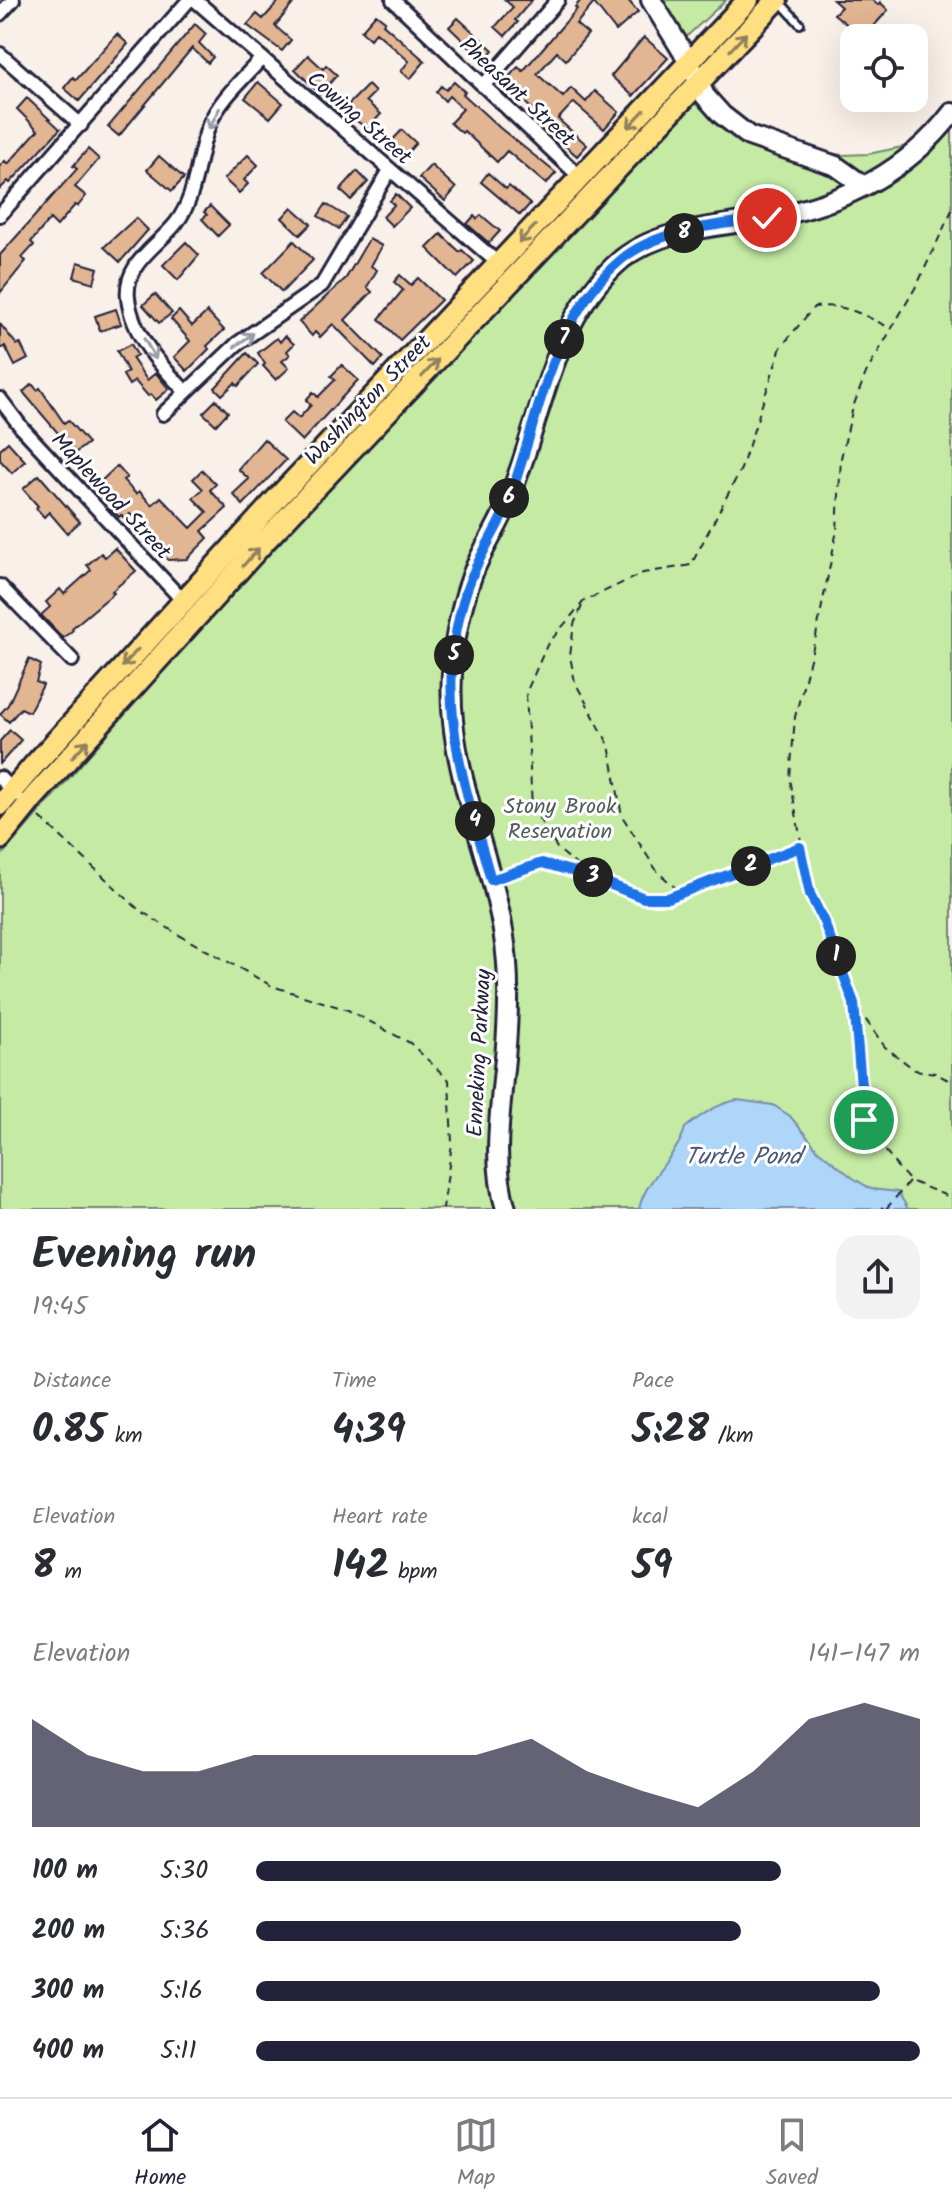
<!DOCTYPE html>
<html lang="en">
<head>
<meta charset="utf-8">
<style>
	:root { --surface:#fff; --page:#f2f2f3; --text:#2b2b33; --muted:#7c7c81; --line:#e1e1e2; --accent:#22223b }
	body { margin:0; font-family:Kalam,sans-serif; background:var(--page); color:var(--text); height:100vh; display:flex; flex-direction:column; font-size:30px; white-space:nowrap }
	* { box-sizing:border-box; margin:0 }
	p { font-size:26px; color:var(--muted) }
	.icon { flex:none; width:44px; height:44px; fill:none; stroke:currentColor; stroke-width:2; stroke-linecap:round; stroke-linejoin:round }
	.map { position:relative; height:1209px; overflow:hidden }
	.drawer { display:flex; flex-direction:column; background:var(--surface); flex:1 }
	.drawer>* { flex:none }
	.tools { position:absolute; left:840px; top:24px; display:grid; gap:16px }
	.tools a { display:grid; place-items:center; width:88px; height:88px; border-radius:16px; background:var(--surface); box-shadow:0 8px 32px #0002; font-size:40px }
	.pin { position:absolute; display:grid; place-items:center; width:68px; height:68px; color:#fff; margin:-34px; border:4px solid #fff; border-radius:50%; box-shadow:0 2px 8px #0007 }
	.km { position:absolute; width:40px; height:40px; margin:-20px; border-radius:50%; background:#222; color:#fff; font-size:22px; line-height:40px; text-align:center }
	.round { display:grid; place-items:center; flex:none; width:84px; height:84px; border-radius:24px; background:var(--page) }
	.headline { display:flex; align-items:center; justify-content:space-between; height:136px; padding:0 32px }
	h1 { font-size:44px; font-weight:600; line-height:60px }
	.metrics { display:grid; grid-template-columns:repeat(3,1fr); gap:12px; height:136px; padding:8px 32px }
	.metrics div { display:grid; align-content:center }
	.metrics b { font-size:40px; font-weight:600 }
	.metrics small { font-size:22px; font-weight:400 }
	.metrics p { font-size:22px }
	.chart { height:224px; padding:16px 32px }
	.chart p { display:flex; justify-content:space-between }
	.chart svg { width:100%; height:144px; margin-top:8px; fill:var(--accent); opacity:.7 }
	ul { padding:0 32px; list-style:none; font-size:26px }
	li { display:grid; grid-template-columns:128px 96px 1fr; align-items:center; height:60px }
	li i { height:20px; border-radius:10px; background:var(--accent) }
	.dock { display:flex; justify-content:space-around; align-items:center; height:112px; border-top:2px solid var(--line); background:var(--surface); font-size:22px; color:var(--muted) }
	.dock a { display:grid; justify-items:center; gap:4px }
	.dock .active { color:var(--accent) }
	.map>svg:first-child { display:block }
</style>
</head>
<body>
<div class="map">
<svg width="952" height="1209" viewBox="0 0 952 1209">
	<rect width="100%" height="100%" fill="#f9f0e9"/>
	<filter id="ink" filterUnits="userSpaceOnUse"><feTurbulence type="fractalNoise" baseFrequency=".0125" numOctaves="2"/><feDisplacementMap in="SourceGraphic" scale="16" xChannelSelector="R" yChannelSelector="G"/><feConvolveMatrix kernelMatrix="1 2 1 2 8 2 1 2 1" color-interpolation-filters="sRGB"/></filter>
	<g filter="url(#ink)">
		<path fill="#c4eaa4" stroke="#738670" stroke-width="2" d="M 661,0 L 726,0 L 684,39 Z
			M 713,83 L 720,101 L 748,127 L 815,150 L 842,155 L 868,154 L 917,144 L 952,105 L 952,1209 L 0,1209 L 0,857 L 190,640 L 286,533 L 331,488 L 409,399 Z"/>
		<path fill="#aed6f8" stroke="#768eac" stroke-width="2" d="M 737,1100 L 773,1105 L 790,1116 L 818,1150 L 853,1178 L 871,1189 L 898,1192 L 908,1209 L 639,1209 C 645,1178 677,1158 685,1128 C 701,1115 717,1104 737,1100 Z"/>
		<path fill="#e2b593" stroke="#22223b" stroke-width="2" d="M 280,0 L 296,0 L 275,26 L 291,40 L 282,51 L 247,25 L 257,14 L 263,19 Z
			M 505,0 L 532,0 L 515,20 L 518,22 L 505,36 L 495,27 L 513,7 Z
			M 581,0 L 628,0 L 638,12 L 616,31 L 594,3 L 576,24 L 588,34 L 566,60 L 557,52 L 537,74 L 563,97 L 571,88 L 586,102 L 595,91 L 619,112 L 604,129 L 574,103 L 571,105 L 558,119 L 587,145 L 577,156 L 553,135 L 557,131 L 503,83 L 518,67 L 523,71 L 577,9 L 575,7 Z
			M 833,0 L 872,0 L 878,5 L 880,2 L 888,10 L 872,28 L 884,38 L 851,38 L 856,32 L 834,14 L 841,7 Z
			M 376,14 L 385,21 L 383,24 L 425,61 L 410,79 L 401,71 L 409,61 L 376,32 L 370,39 L 361,31 Z
			M 458,18 L 493,50 L 484,61 L 449,27 Z
			M 195,24 L 206,34 L 199,43 L 213,57 L 208,63 L 192,48 L 119,136 L 108,127 Z
			M 117,34 L 128,44 L 79,101 L 64,88 L 73,77 L 76,80 Z
			M 644,37 L 668,58 L 633,96 L 611,76 Z
			M 308,55 L 323,69 L 326,65 L 337,75 L 320,94 L 295,69 Z
			M 258,82 L 283,103 L 270,118 L 245,98 Z
			M 454,82 L 465,92 L 463,94 L 500,128 L 556,173 L 546,184 L 507,151 L 497,162 L 464,131 L 462,133 L 450,123 L 463,109 L 449,96 L 445,101 L 436,92 L 441,86 L 446,90 Z
			M 368,85 L 375,92 L 366,101 L 381,114 L 367,129 L 343,110 Z
			M 27,98 L 60,129 L 10,183 L 8,181 L 0,189 L 0,166 L 5,161 L 8,164 L 38,130 L 17,109 Z
			M 402,130 L 416,143 L 401,160 L 386,147 Z
			M 88,149 L 99,159 L 75,187 L 86,196 L 78,206 L 75,205 L 57,226 L 50,219 L 31,242 L 34,245 L 22,258 L 26,261 L 0,293 L 0,255 L 77,169 L 73,166 Z
			M 248,155 L 258,165 L 244,180 L 248,184 L 239,193 L 224,179 Z
			M 159,156 L 184,178 L 172,191 L 147,170 Z
			M 431,165 L 456,188 L 445,201 L 419,178 Z
			M 357,171 L 368,182 L 351,200 L 340,190 Z
			M 488,173 L 506,189 L 509,186 L 530,204 L 520,215 L 481,182 Z
			M 396,194 L 410,208 L 392,226 L 383,217 L 394,205 L 390,201 Z
			M 326,204 L 347,217 L 339,229 L 318,216 Z
			M 210,206 L 229,225 L 218,236 L 202,219 L 207,215 L 204,212 Z
			M 292,207 L 311,224 L 300,235 L 282,218 Z
			M 481,215 L 500,231 L 489,243 L 467,224 L 474,216 L 477,219 Z
			M 136,218 L 148,230 L 120,262 L 104,247 Z
			M 441,234 L 460,252 L 462,250 L 474,261 L 457,278 L 427,248 Z
			M 369,239 L 382,246 L 371,266 L 377,270 L 367,287 L 372,292 L 345,320 L 383,358 L 375,367 L 333,324 L 320,337 L 315,332 L 312,336 L 299,322 L 346,278 Z
			M 294,241 L 313,260 L 282,292 L 263,273 Z
			M 186,242 L 199,255 L 178,280 L 163,265 Z
			M 78,262 L 98,268 L 94,283 L 74,277 Z
			M 400,275 L 411,285 L 418,278 L 441,300 L 400,340 L 379,319 L 403,290 L 394,282 Z
			M 155,294 L 172,313 L 159,323 L 143,305 Z
			M 116,309 L 121,324 L 100,331 L 95,316 Z
			M 179,311 L 192,326 L 207,312 L 224,330 L 207,346 L 209,349 L 187,371 L 174,357 L 190,341 L 171,319 Z
			M 0,324 L 17,345 L 20,343 L 28,359 L 15,366 L 5,346 L 0,349 Z
			M 285,336 L 294,344 L 287,351 L 290,355 L 282,361 L 289,368 L 276,380 L 263,366 L 265,364 L 258,353 L 277,338 L 280,342 Z
			M 131,344 L 137,355 L 132,358 L 147,380 L 156,373 L 169,389 L 156,400 L 151,394 L 148,396 L 135,381 L 129,385 L 123,375 L 128,372 L 117,351 Z
			M 247,353 L 258,364 L 238,386 L 235,383 L 222,395 L 215,388 Z
			M 342,365 L 358,380 L 302,441 L 282,422 L 292,412 L 299,418 L 311,405 L 306,400 L 313,392 L 318,397 L 335,380 L 331,376 Z
			M 32,384 L 37,390 L 40,388 L 64,423 L 68,420 L 88,443 L 75,453 L 23,392 Z
			M 216,400 L 228,412 L 216,425 L 203,413 Z
			M 264,439 L 286,460 L 243,505 L 233,494 L 249,479 L 238,469 Z
			M 8,442 L 25,461 L 12,473 L 0,460 L 0,449 Z
			M 117,466 L 127,477 L 123,480 L 136,494 L 139,491 L 152,505 L 161,497 L 191,528 L 207,512 L 193,498 L 203,489 L 193,479 L 202,470 L 216,484 L 210,490 L 227,508 L 202,531 L 208,538 L 187,559 L 168,560 L 163,555 L 166,552 L 130,514 L 125,519 L 121,515 L 119,517 L 111,509 L 117,504 L 98,484 Z
			M 39,475 L 80,522 L 67,533 L 49,512 L 44,517 L 36,508 L 38,506 L 23,489 Z
			M 115,548 L 136,571 L 112,591 L 114,593 L 72,628 L 73,630 L 63,638 L 41,615 L 50,607 L 46,602 L 60,589 L 64,594 L 91,570 L 87,565 L 101,553 L 105,557 Z
			M 29,659 L 41,665 L 36,682 L 43,685 L 29,712 L 21,708 L 9,722 L 0,714 L 8,705 Z
			M 10,730 L 21,740 L 0,764 L 0,741 Z"/>
		<g fill="none" stroke-linecap="round" stroke-linejoin="round">
			<defs>
				<path id="service" d="M 781,3 L 800,24"/>
				<path id="minor" d="M 195,0 L 499,264
					M 393,0 L 581,178
					M 0,14 L 13,0
					M 0,54 L 81,125
					M 483,86 L 558,0
					M 0,215 L 189,0
					M 185,391 C 161,366 132,335 128,298 C 124,263 158,246 176,223 C 198,195 196,157 209,125 C 220,99 243,79 262,58
					M 0,399 L 22,428 L 186,604
					M 163,414 L 237,344 L 322,285 L 390,170
					M 0,586 L 72,660
					M 0,778 L 16,795"/>
				<path id="secondary" d="M 651,0 L 689,62 L 705,96 L 722,115 L 749,136 L 836,166 L 864,186
					M 506,1209 C 493,1167 499,1123 503,1079 C 507,1041 510,1001 507,963 C 501,880 461,804 453,721 C 448,671 456,620 473,573 C 481,552 495,532 504,511 C 510,497 516,481 521,466 C 546,394 560,311 622,259 C 661,228 719,227 766,218 C 840,205 906,173 952,113"/>
				<path id="primary" d="M 0,805 L 35,764 L 280,495 L 748,0
					M 0,839 L 34,797 L 265,541 L 777,0"/>
			</defs>
			<use href="#service" stroke="#22223b" stroke-width="12"/>
			<use href="#minor" stroke="#22223b" stroke-width="18"/>
			<use href="#secondary" stroke="#22223b" stroke-width="24"/>
			<use href="#primary" stroke="#22223b" stroke-width="26"/>
			<path stroke="#22223b" stroke-width="2" stroke-dasharray="8 6" stroke-linecap="butt" d="M 952,210 L 918,283 L 866,373 L 853,407 L 841,458 L 837,530 L 816,636 L 795,717 L 790,778 L 810,894 L 824,922 L 854,1003 L 885,1047 L 915,1070 L 935,1073 L 952,1082
				M 582,606 L 574,624 L 570,656 L 575,682 L 609,745 L 622,816 L 657,871 L 679,891
				M 40,817 L 138,909 L 179,935 L 272,986 L 348,1010 L 410,1043 L 449,1080 L 452,1143 L 443,1209
				M 507,875 L 542,863 L 585,875
				M 589,876 L 557,848 L 532,807 L 526,693 L 547,645 L 584,601 L 643,573 L 691,565 L 741,469 L 781,347 L 814,307 C 844,303 864,315 890,328
				M 591,877 L 644,898 L 668,898 L 799,848
				M 854,1004 L 864,1120 L 895,1164 L 910,1181 L 952,1198
				M 881,1207 L 884,1209
				M 886,1209 L 909,1182"/>
			<use href="#service" stroke="#fff" stroke-width="6"/>
			<use href="#minor" stroke="#fff" stroke-width="12"/>
			<use href="#secondary" stroke="#fff" stroke-width="18"/>
			<use href="#primary" stroke="#ffdf80" stroke-width="20"/>
		</g>
		<defs><path id="oneway-shaft" d="M-6 0H5M1.5-3L5.5 0L1.5 3" fill="none" stroke-width="1.6" stroke-linecap="round" stroke-linejoin="round" transform="scale(2)"/></defs>
		<g stroke="#90805e">
			<use href="#oneway-shaft" transform="translate(738 42) rotate(-47)"/>
			<use href="#oneway-shaft" transform="translate(636 119) rotate(133)"/>
			<use href="#oneway-shaft" transform="translate(527 234) rotate(134)"/>
			<use href="#oneway-shaft" transform="translate(430 368) rotate(-47)"/>
			<use href="#oneway-shaft" transform="translate(251 557) rotate(-48)"/>
			<use href="#oneway-shaft" transform="translate(130 658) rotate(132)"/>
			<use href="#oneway-shaft" transform="translate(80 749) rotate(-47)"/>
		</g>
		<g stroke="#9c9ca7">
			<use href="#oneway-shaft" transform="translate(214 119) rotate(117)"/>
			<use href="#oneway-shaft" transform="translate(244 340) rotate(-36)"/>
			<use href="#oneway-shaft" transform="translate(150 349) rotate(60)"/>
		</g>
	</g>
	<g fill="none" stroke-linecap="round" stroke-linejoin="round" filter="url(#ink)">
		<defs>
			<path id="route" d="M 767,218 C 720,225 660,228 622,259 C 550,318 538,425 506,508 C 497,528 485,547 476,567 C 462,596 454,635 452,667 C 447,740 472,811 491,880 L 542,863 L 589,876 L 644,898 L 668,898 L 800,847 L 810,894 L 824,922 L 854,1003 L 864,1120"/>
		</defs>
		<use href="#route" stroke="#fff" stroke-width="16"/>
		<use href="#route" stroke="#1a73e8" stroke-width="10"/>
	</g>
	<g text-anchor="middle" stroke-width="6" stroke-linejoin="round" paint-order="stroke">
		<g font-size="22" fill="#22223b" stroke="#fff">
			<text transform="translate(518 91) rotate(43)" y="8">Pheasant Street</text>
			<text transform="translate(360 117) rotate(41)" y="8">Cowing Street</text>
			<text transform="translate(367 399) rotate(-46)" y="8">Washington Street</text>
			<text transform="translate(112 495) rotate(47)" y="8">Maplewood Street</text>
			<text transform="translate(478 1053) rotate(-87)" y="8">Enneking Parkway</text>
		</g>
		<g font-size="22" fill="#535e5a" stroke="#fff">
			<text x="560" y="813">Stony Brook<tspan x="560" dy="25">Reservation</tspan></text>
		</g>
		<g font-size="24" font-style="italic" fill="#4c5874" stroke="#fff">
			<text x="743" y="1164">Turtle Pond</text>
		</g>
	</g>
</svg>
<div class="tools">
<a><svg class="icon" aria-label="locate" viewBox="0 0 24 24"><circle cx="12" cy="12" r="6"/><path d="M12 2v4M12 18v4M2 12h4M18 12h4"/></svg></a>
</div>
<div class="pin" style="left:864px;top:1120px;background:#1e9e55"><svg class="icon" aria-label="arrive" viewBox="0 0 24 24"><path d="M6 21V4h12l-3 4 3 4H6"/></svg></div>
<div class="pin" style="left:767px;top:218px;background:#d93025"><svg class="icon" aria-label="check" viewBox="0 0 24 24"><path d="M5 12l5 5 9-10"/></svg></div>
<b class="km" style="left:836px;top:956px">1</b>
<b class="km" style="left:751px;top:866px">2</b>
<b class="km" style="left:593px;top:877px">3</b>
<b class="km" style="left:475px;top:821px">4</b>
<b class="km" style="left:454px;top:655px">5</b>
<b class="km" style="left:509px;top:498px">6</b>
<b class="km" style="left:564px;top:339px">7</b>
<b class="km" style="left:684px;top:233px">8</b>
</div>
<section class="drawer">
<div class="headline"><div><h1>Evening run</h1><p>19:45</p></div><a class="round"><svg class="icon" aria-label="share" viewBox="0 0 24 24"><path d="M12 15V3M7 8l5-5 5 5M5 13v7h14v-7"/></svg></a></div>
<div class="metrics">
<div><p>Distance</p><b>0.85<small> km</small></b></div>
<div><p>Time</p><b>4:39</b></div>
<div><p>Pace</p><b>5:28<small> /km</small></b></div>
</div>
<div class="metrics">
<div><p>Elevation</p><b>8<small> m</small></b></div>
<div><p>Heart rate</p><b>142<small> bpm</small></b></div>
<div><p>kcal</p><b>59</b></div>
</div>
<div class="chart"><p><span>Elevation</span>141–147 m</p>
<svg viewBox="0 0 160 44" preserveAspectRatio="none"><path d="M0 44V11L10 22L20 27L30 27L40 22L50 22L60 22L70 22L80 22L90 17L100 27L110 33L120 38L130 27L140 11L150 6L160 11V44z"/></svg>
</div>
<ul>
<li><b>100 m</b>5:30<i style="width:79%"></i></li>
<li><b>200 m</b>5:36<i style="width:73%"></i></li>
<li><b>300 m</b>5:16<i style="width:94%"></i></li>
<li><b>400 m</b>5:11<i style="width:100%"></i></li>
</ul>
</section>
<nav class="dock">
<a class="active"><svg class="icon" aria-label="home" viewBox="0 0 24 24"><path d="M3 11l9-7 9 7M6 9v11h12V9"/></svg>Home</a>
<a><svg class="icon" aria-label="map" viewBox="0 0 24 24"><path d="M3 6l6-2 6 2 6-2v14l-6 2-6-2-6 2zM9 4v14M15 6v14"/></svg>Map</a>
<a><svg class="icon" aria-label="saved" viewBox="0 0 24 24"><path d="M7 4h10v16l-5-4-5 4z"/></svg>Saved</a>
</nav>
</body>
</html>
